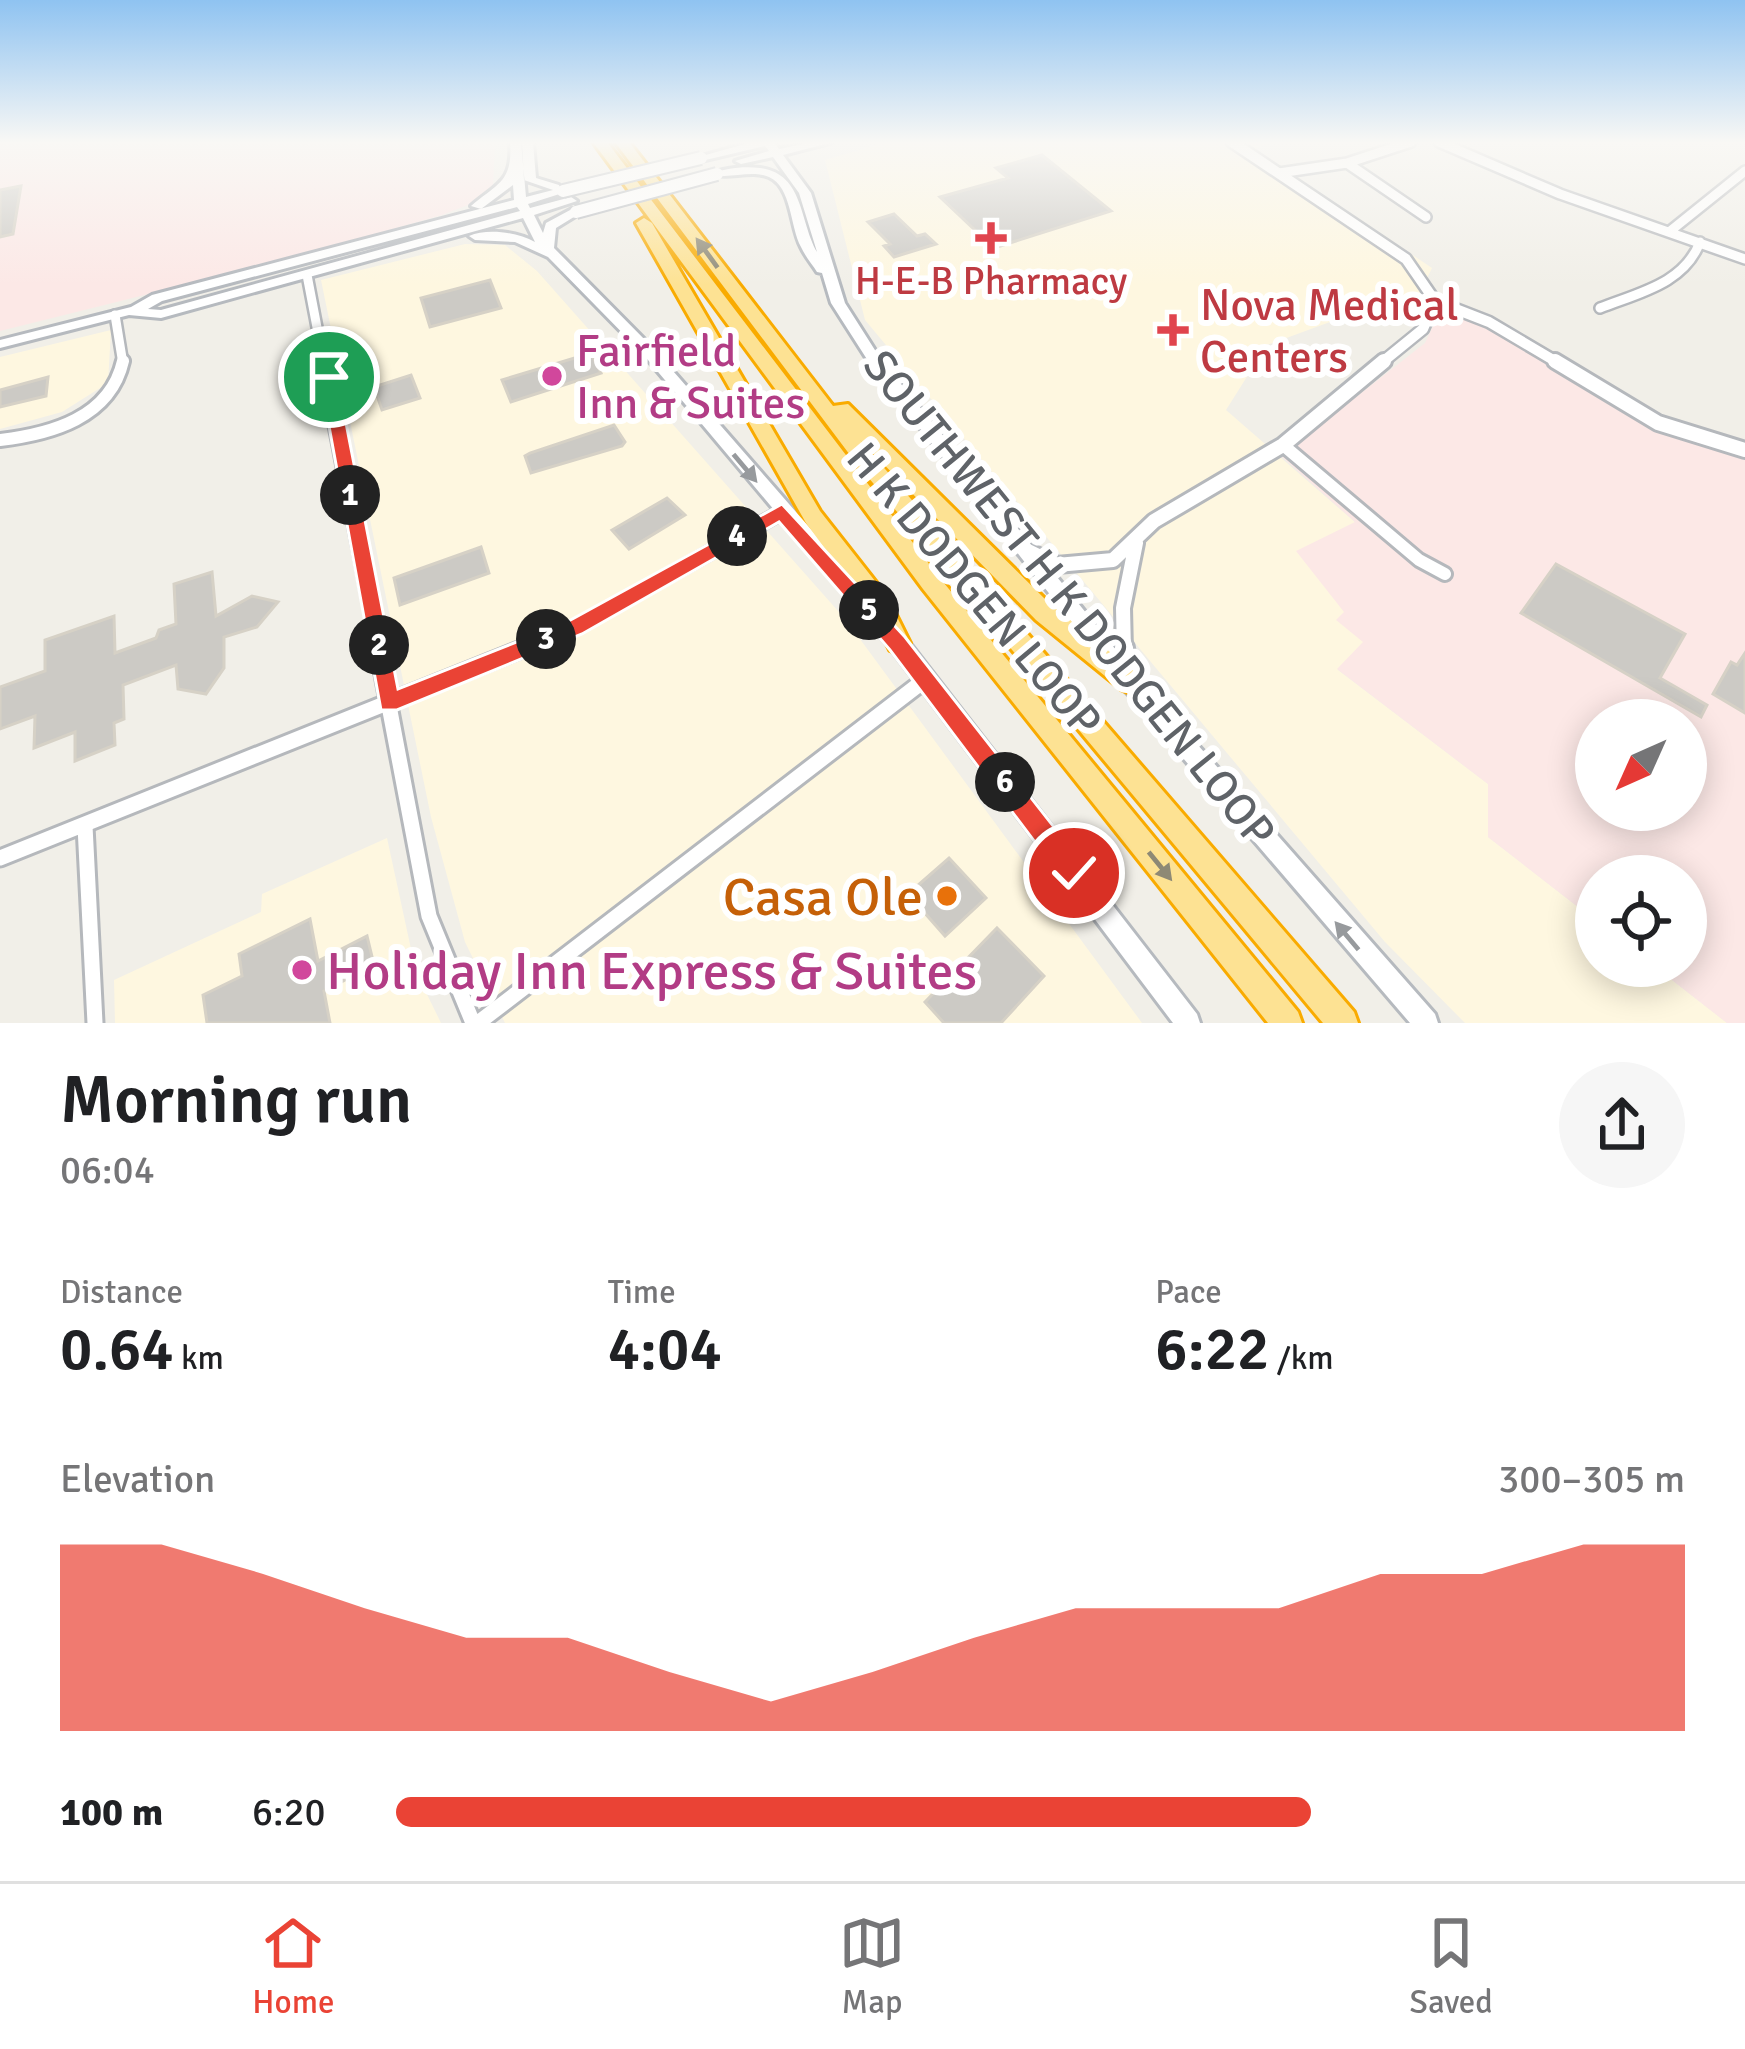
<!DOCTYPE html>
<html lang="en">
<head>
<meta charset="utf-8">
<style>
	:root { --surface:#fff; --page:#f6f6f6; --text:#202124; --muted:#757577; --line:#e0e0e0; --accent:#ea4335 }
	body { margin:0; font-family:Signika,sans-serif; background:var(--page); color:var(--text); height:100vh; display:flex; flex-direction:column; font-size:45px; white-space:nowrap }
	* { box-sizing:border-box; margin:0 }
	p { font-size:39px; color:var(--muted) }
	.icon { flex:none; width:66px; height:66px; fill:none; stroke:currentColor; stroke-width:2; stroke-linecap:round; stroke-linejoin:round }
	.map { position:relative; height:1023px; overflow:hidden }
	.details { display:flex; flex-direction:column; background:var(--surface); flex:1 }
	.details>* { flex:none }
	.needle { width:78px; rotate:225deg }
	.tools { position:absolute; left:1575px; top:699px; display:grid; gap:24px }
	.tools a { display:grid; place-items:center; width:132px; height:132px; border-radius:50%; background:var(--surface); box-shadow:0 6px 30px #0003; font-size:60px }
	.pin { position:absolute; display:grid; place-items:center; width:102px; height:102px; color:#fff; margin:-51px; border:6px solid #fff; border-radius:50%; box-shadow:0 3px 12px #0007 }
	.km { position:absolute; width:60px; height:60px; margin:-30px; border-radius:50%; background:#222; color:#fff; font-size:33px; line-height:60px; text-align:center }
	.round { display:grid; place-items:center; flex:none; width:126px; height:126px; border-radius:63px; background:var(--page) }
	.overview { display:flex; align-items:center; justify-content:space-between; height:204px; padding:0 60px }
	h1 { font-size:66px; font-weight:600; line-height:90px }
	.figures { display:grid; grid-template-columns:repeat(3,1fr); gap:18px; height:204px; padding:12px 60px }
	.figures div { display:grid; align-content:center }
	.figures b { font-size:60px; font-weight:600 }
	.figures small { font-size:33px; font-weight:400 }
	.figures p { font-size:33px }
	.chart { height:336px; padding:24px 60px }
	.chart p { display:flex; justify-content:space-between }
	.chart svg { width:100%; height:216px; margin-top:12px; fill:var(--accent); opacity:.7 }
	ul { padding:0 60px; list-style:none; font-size:39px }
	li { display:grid; grid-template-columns:192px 144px 1fr; align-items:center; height:90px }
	li i { height:30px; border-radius:15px; background:var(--accent) }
	.tab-bar { display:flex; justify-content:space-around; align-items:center; height:168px; border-top:3px solid var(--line); background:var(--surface); font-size:33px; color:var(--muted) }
	.tab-bar a { display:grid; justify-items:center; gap:6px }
	.tab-bar .on { color:var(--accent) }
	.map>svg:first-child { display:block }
</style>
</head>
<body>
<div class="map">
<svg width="1745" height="1023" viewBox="0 0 1745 1023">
	<rect width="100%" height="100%" fill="#f1efe8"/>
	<path fill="#fef7e0" d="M 886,142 L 1273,142 L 1255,149 L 1432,268 L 1414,305 L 1390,300 L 1267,345 L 1226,410 L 1356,523 L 1344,613 L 1337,620 L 1364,642 L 1338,670 L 1488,784 L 1488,837 L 1596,921 L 1596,966 L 1654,966 L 1727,1023 L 1465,1023 L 1385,942 L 865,320 L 825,160 Z
		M 465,244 L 505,245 L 537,271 L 846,620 L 1142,1023 L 505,1023 L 465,942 L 431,817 L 321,280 Z
		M 111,330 L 108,383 L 62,412 L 0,429 L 0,357 Z
		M 387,838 L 416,972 L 441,1023 L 115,1023 L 114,980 L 261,912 L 262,894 Z"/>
	<path fill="#fce8e6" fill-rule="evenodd" d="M 0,142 L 495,142 L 493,186 L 473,203 L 442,215 L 281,261 L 0,331 Z
		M 1455,311 L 1514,338 L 1650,425 L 1745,457 L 1745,1023 L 1727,1023 L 1654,966 L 1686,966 L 1686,876 L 1596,876 L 1596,921 L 1488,837 L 1488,784 L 1337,669 L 1363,642 L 1336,620 L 1344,612 L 1296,551 L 1355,522 L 1281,456 L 1425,343 L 1439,314 ZM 1596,720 L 1686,720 L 1686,810 L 1596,810 Z"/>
	<path fill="#cccac5" stroke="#d6d1c6" stroke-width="3" d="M 1042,155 L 1111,211 L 994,248 L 940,197 L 1008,178 L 996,168 Z
		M 21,186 L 13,234 L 0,237 L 0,190 Z
		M 894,214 L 917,236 L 925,234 L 936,244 L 894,257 L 884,246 L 890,244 L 868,222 Z
		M 490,280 L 501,308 L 430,327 L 421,298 Z
		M 591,353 L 601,373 L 511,402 L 502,380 Z
		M 411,375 L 420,398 L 382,410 L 374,387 Z
		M 48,377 L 46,396 L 0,407 L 0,390 Z
		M 614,425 L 625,442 L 622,446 L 531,473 L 525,456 L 530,453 Z
		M 667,498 L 685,515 L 629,549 L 612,530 Z
		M 481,547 L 489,573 L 400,605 L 394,578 Z
		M 1556,564 L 1685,634 L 1660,678 L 1707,705 L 1701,717 L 1521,613 Z
		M 212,572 L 216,616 L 252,596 L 278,602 L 257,627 L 224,637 L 224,668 L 206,694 L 178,689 L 176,665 L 123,685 L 124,719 L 114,723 L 115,745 L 75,761 L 75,732 L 34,748 L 35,716 L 0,729 L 0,687 L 45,671 L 45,640 L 114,616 L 115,653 L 156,638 L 159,630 L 176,624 L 174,584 Z
		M 1745,653 L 1745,713 L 1713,694 L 1731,662 L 1737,665 Z
		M 949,858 L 986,898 L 945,936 L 908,894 Z
		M 310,919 L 318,961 L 367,936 L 374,965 L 324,991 L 330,1023 L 207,1023 L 203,995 L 242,976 L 239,954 Z
		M 997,928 L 1044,976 L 1001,1023 L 944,1023 L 925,1002 Z"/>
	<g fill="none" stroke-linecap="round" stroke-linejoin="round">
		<defs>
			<path id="minor-far2" d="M 1439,142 L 1560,194 L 1745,259
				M 1347,163 L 1426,217
				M 1279,173 L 1347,163 L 1411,142
				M 1669,232 L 1745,171
				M 307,275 L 324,364
				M 1600,308 C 1638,293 1684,284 1700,242
				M 115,315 L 123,364"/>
			<path id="minor-far1" d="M 323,361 L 379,651
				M 0,440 C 51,434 110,418 123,361
				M 1283,445 L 1419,560 L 1445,574
				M 516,651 L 575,628 L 782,512"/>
			<path id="minor" d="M 378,648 L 429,916 L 473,1023
				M 85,826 L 95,1023
				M 0,858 L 524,648
				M 478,1023 L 926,679"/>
			<path id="tertiary-far2" d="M 1232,142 L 1406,259 L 1435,301 L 1423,329 L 1380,364
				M 1435,301 L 1489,322 L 1560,364"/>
			<path id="tertiary-far1" d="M 1555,361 L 1658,423 L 1745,450
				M 1028,551 L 1057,565 L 1113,560 L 1154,521 L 1283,445 L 1384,361
				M 1124,651 L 1123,608 L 1136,543"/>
			<path id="tertiary" d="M 1124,648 L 1128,674"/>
			<path id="secondary" d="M 510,142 L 521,142 L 526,197 L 553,190 L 524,180 L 522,142 L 533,142 L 536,178 L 559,185 L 560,188 L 569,191 L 528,204 L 530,208 L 571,197 L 577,201 L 534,215 L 543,233 L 546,223 L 572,209 L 582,212 L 556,228 L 554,248 L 653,348 L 905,637 L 1197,1014 L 1200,1023 L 1173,1023 L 891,649 L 643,354 L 548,257 L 515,242 L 475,240 L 469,236 C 487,228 517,232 535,242 L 523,218 L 161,318 L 129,315 L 0,348 L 0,340 L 131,307 L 152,295 L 514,200 L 513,185 L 481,209 L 471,206 C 498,183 513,182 510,142 ZM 517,207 L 520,211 L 161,310 L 148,309 L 162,301 Z
				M 752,142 L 774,142 L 779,149 L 812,142 L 833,142 L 783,155 L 811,193 L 845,303 L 880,358 L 1137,676 L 1435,1014 L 1438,1023 L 1410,1023 L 1123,688 L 870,364 L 831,303 L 822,273 L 817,272 C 812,264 805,256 801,247 C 790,227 792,187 769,177 C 750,169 729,180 711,174 C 725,168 744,166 760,168 C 804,174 799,220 817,252 L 799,193 L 773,157 L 741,164 L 735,161 L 769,151 L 765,146 L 701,161 L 695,158 Z"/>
			<path id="motorway" d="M 593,142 L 607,142 L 939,577 L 1298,1012 L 1302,1023 L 1268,1023 L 923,589 Z
				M 615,142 L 629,142 L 833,406 L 848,404 L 1052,606 L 1139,675 L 1142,682 L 1139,689 L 1130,693 L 1121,689 L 1036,620 L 860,440 L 1354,1012 L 1358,1023 L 1323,1023 L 853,459 Z
				M 644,218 L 652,223 L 820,511 L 886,595 L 910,643 L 906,650 L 898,653 L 890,650 L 869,608 L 806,523 L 636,223 Z"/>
		</defs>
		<use href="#minor-far2" stroke="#b5b8bc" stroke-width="14"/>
		<use href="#minor-far1" stroke="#b5b8bc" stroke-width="18"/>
		<use href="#minor" stroke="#b5b8bc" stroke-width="21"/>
		<use href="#tertiary-far2" stroke="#b5b8bc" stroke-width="15"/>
		<use href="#tertiary-far1" stroke="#b5b8bc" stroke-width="20"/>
		<use href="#tertiary" stroke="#b5b8bc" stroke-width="24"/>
		<use href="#secondary" stroke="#b6babf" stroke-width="6"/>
		<use href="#motorway" stroke="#f9ab00" stroke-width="6"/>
		<use href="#minor-far2" stroke="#fff" stroke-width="9"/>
		<use href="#minor-far1" stroke="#fff" stroke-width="12"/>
		<use href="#minor" stroke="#fff" stroke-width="15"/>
		<use href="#tertiary-far2" stroke="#fff" stroke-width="10"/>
		<use href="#tertiary-far1" stroke="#fff" stroke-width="14"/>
		<use href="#tertiary" stroke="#fff" stroke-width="18"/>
		<use href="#secondary" fill="#fff" fill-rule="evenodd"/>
		<use href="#motorway" fill="#fde293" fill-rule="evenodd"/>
		<defs>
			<path id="secondary-bridge" d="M 563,191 L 701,158
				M 576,212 L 717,174"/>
		</defs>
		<use href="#secondary-bridge" stroke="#b6babf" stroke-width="16" stroke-linecap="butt"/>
		<use href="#secondary-bridge" stroke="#fff" stroke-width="12"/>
	</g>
	<defs><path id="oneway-solid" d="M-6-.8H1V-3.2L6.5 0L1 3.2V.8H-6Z" transform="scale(3)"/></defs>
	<g fill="#8e8975">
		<use href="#oneway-solid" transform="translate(707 253) rotate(-126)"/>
		<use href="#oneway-solid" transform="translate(1160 866) rotate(51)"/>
	</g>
	<g fill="#979a9d">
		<use href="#oneway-solid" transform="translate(745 468) rotate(50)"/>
		<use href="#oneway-solid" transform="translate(1347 936) rotate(-130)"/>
	</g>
	<linearGradient id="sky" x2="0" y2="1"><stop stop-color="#8fc3f1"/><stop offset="0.5" stop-color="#f9f8f5"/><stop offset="1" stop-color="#f9f8f5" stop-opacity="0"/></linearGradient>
	<rect width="1745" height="285" fill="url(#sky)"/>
	<path fill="#ea4335" stroke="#fff" stroke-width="3" d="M 329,372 L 337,377 L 398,689 L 567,622 L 782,504 L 905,637 L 1083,864 L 1087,873 L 1083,882 L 1074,886 L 1065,882 L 890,650 L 779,522 L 582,634 L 397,710 L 381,710 L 320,377 Z"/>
	<g fill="#e0444e" stroke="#fff" stroke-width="4.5">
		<path d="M985 220h12v12h12v12h-12v12h-12v-12h-12v-12h12z"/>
		<path d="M1167 312h12v12h12v12h-12v12h-12v-12h-12v-12h12z"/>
	</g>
	<g fill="#d1479c" stroke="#fff" stroke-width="4.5">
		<circle cx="552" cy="376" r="12"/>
		<circle cx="302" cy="970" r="12"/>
	</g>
	<circle fill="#e8710a" stroke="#fff" stroke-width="4.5" cx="947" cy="896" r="12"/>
	<g text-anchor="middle" stroke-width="12" stroke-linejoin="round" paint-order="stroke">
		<g font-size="39" fill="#be3a42" stroke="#fff">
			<text x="991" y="294">H-E-B Pharmacy</text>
		</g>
		<g font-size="45" fill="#be3a42" stroke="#fff" text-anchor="start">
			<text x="1200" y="320">Nova Medical<tspan x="1200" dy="52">Centers</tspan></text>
		</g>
		<g font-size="45" fill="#b23c85" stroke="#fff" text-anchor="start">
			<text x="576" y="366">Fairfield<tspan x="576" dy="52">Inn &amp; Suites</tspan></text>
		</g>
		<g font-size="45" fill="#5f6368" stroke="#fff">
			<text transform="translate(975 589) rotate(50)" y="16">H K DODGEN LOOP</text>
			<text transform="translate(1070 598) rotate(51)" y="16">SOUTHWEST H K DODGEN LOOP</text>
		</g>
		<g font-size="54" fill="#c56008" stroke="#fff" text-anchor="end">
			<text x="923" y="915">Casa Ole</text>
		</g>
		<g font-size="54" fill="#b23c85" stroke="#fff" text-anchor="start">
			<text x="326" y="989">Holiday Inn Express &amp; Suites</text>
		</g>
	</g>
</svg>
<div class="tools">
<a><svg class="needle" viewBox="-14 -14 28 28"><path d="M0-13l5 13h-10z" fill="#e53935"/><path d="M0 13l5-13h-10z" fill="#757577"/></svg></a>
<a><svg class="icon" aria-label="locate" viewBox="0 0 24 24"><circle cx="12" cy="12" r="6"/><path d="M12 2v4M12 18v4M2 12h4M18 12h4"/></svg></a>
</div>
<div class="pin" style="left:329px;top:377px;background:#1e9e55"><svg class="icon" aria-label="arrive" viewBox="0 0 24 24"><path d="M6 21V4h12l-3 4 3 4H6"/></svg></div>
<div class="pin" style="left:1074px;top:873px;background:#d93025"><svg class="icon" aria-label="check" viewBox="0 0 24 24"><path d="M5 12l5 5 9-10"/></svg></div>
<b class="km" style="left:350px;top:495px">1</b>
<b class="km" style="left:379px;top:645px">2</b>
<b class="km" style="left:546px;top:639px">3</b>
<b class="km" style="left:737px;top:536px">4</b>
<b class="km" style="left:869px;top:610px">5</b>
<b class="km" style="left:1005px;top:782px">6</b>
</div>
<section class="details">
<div class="overview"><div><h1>Morning run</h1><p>06:04</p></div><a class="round"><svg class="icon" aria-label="share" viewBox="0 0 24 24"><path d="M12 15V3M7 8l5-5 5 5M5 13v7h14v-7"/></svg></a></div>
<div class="figures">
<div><p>Distance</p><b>0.64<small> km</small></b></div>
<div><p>Time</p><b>4:04</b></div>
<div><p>Pace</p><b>6:22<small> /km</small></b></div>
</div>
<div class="chart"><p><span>Elevation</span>300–305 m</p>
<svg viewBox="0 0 160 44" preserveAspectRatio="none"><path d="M0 44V6L10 6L20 12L30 19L40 25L50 25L60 32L70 38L80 32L90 25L100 19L110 19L120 19L130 12L140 12L150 6L160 6V44z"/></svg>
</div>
<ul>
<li><b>100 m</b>6:20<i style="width:71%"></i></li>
</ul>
</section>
<nav class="tab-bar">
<a class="on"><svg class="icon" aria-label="home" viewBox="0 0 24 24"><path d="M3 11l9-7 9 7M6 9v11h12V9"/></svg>Home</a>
<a><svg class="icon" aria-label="map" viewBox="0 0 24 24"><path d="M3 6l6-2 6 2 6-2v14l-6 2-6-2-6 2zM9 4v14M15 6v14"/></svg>Map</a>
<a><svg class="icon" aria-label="saved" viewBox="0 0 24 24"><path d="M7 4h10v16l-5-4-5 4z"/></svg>Saved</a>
</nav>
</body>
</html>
